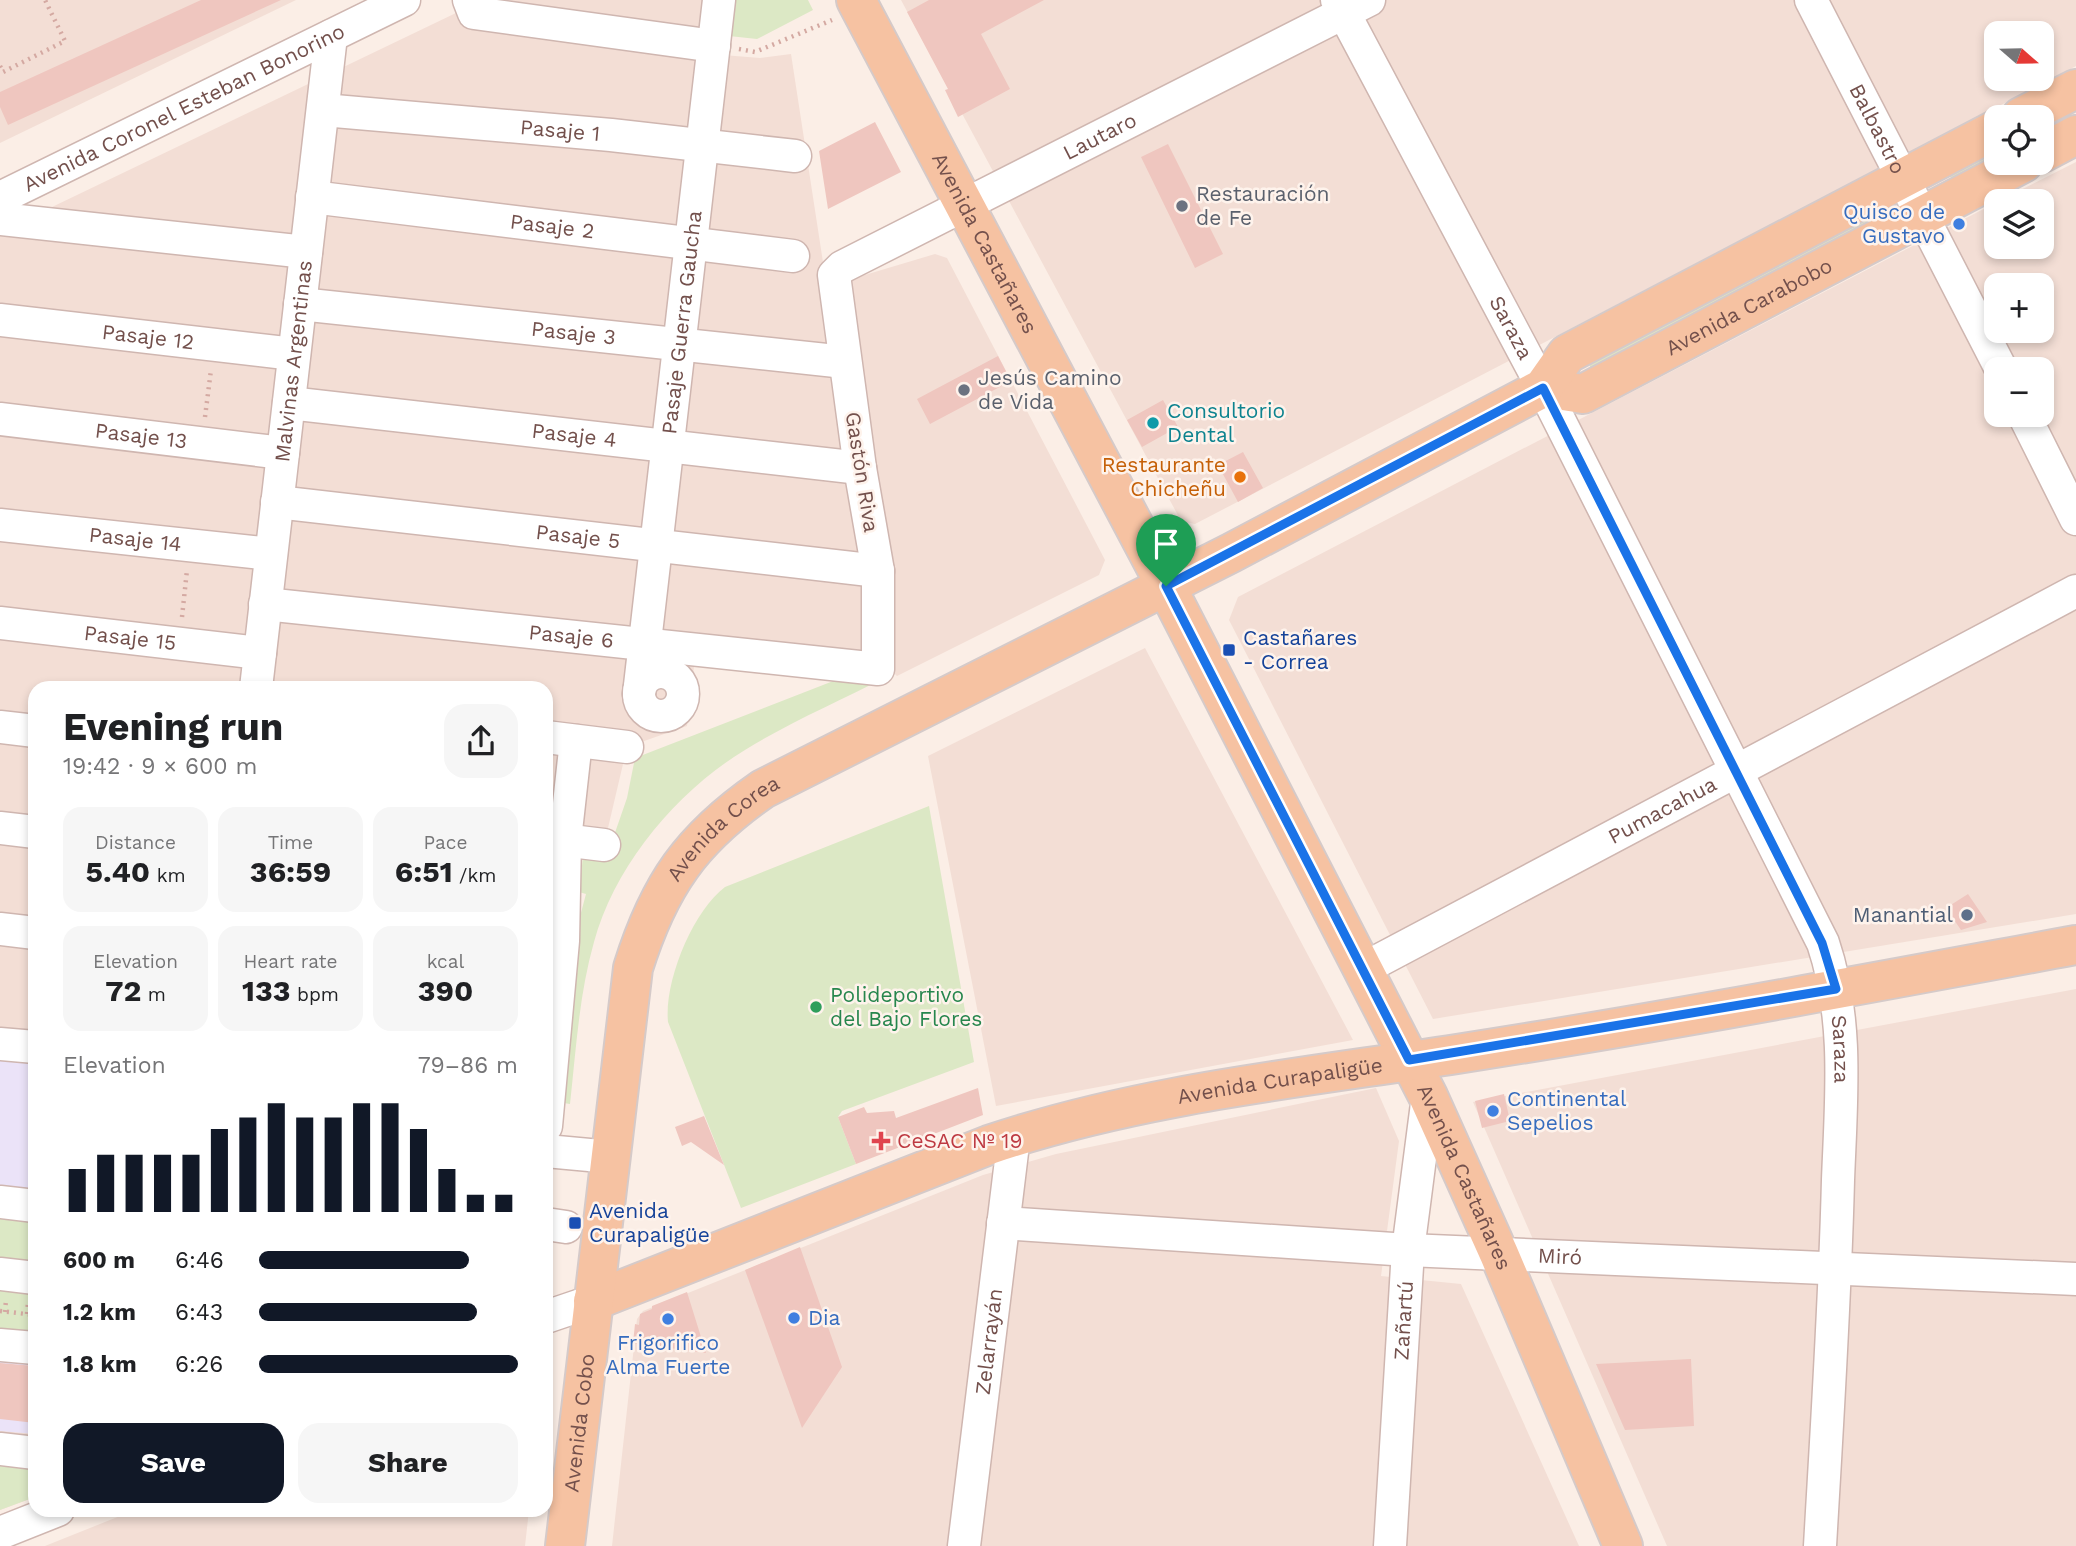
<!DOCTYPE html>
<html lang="en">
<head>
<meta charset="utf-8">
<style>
	:root { --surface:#fff; --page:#f6f6f6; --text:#202124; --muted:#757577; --accent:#111827 }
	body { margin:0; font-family:"Work Sans",sans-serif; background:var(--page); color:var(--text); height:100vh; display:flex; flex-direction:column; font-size:26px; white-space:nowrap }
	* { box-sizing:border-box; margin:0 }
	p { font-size:23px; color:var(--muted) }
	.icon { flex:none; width:38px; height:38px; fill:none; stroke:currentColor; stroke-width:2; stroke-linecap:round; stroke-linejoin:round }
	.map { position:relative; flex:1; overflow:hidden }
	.drawer { position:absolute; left:28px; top:681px; width:525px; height:836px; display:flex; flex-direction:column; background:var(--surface); border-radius:21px; box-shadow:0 4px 10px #0003 }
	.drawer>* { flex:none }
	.needle { width:46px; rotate:110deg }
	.fabs { position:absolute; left:1984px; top:21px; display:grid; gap:14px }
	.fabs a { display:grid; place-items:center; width:70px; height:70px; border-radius:14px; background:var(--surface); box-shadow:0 4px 10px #0003; font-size:35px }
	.pin { position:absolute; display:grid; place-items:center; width:60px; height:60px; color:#fff; margin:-72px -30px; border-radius:50% 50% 50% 0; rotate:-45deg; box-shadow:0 0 7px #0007 }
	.pin .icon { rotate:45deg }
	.round { display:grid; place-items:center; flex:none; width:74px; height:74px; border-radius:21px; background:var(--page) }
	.overview { display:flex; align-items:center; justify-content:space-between; height:119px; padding:0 35px }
	h1 { font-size:38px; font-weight:700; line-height:52px }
	.stats { display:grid; grid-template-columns:repeat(3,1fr); gap:10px; height:119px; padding:7px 35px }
	.stats div { display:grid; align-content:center; border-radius:18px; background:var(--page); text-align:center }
	.stats b { font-size:30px; font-weight:700 }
	.stats small { font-size:19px; font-weight:400 }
	.stats p { font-size:19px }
	.chart { height:196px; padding:14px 35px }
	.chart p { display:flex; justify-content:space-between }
	.chart svg { width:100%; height:126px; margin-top:7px; stroke:var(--accent); stroke-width:6 }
	.primary-button { display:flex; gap:14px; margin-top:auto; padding:14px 35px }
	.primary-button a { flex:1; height:80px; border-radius:21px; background:var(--accent); color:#fff; font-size:28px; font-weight:700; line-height:80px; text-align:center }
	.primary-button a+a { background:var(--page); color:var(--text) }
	ul { padding:0 35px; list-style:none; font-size:23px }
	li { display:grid; grid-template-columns:112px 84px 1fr; align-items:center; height:52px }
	li i { height:18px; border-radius:9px; background:var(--accent) }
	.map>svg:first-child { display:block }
</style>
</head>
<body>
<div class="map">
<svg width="2076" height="1546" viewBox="0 0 2076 1546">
	<rect width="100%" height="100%" fill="#fbeee6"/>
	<path fill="#f3ded5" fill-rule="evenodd" d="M 0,0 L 296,0 L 0,143 Z
		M 483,0 L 704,0 L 698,53 L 760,58 L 791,54 L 878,620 L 872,667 L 695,658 L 687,726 L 627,747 L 604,845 L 566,840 L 546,1026 L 546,688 L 35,688 L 35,1497 L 0,1510 L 0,232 Z
		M 901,0 L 2076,0 L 2076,66 L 1195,524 L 1181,521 ZM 1997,33 L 2042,33 L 2042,79 L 1997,79 Z
		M 2076,162 L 2076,914 L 1433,1019 L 1229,620 L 1238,597 L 1997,202 L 1997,247 L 2042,247 L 2042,201 L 1999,201 ZM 1997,285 L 2042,285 L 2042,331 L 1997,331 ZM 1997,369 L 2042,369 L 2042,415 L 1997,415 Z
		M 935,254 L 947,258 L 1105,560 L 1099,575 L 897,676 L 885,664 L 838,283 Z
		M 1145,648 L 1353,1040 L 996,1106 L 928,756 Z
		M 2076,989 L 2076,1546 L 1667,1546 L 1473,1102 Z
		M 1376,1088 L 1399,1141 L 1381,1276 L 1461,1284 L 1579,1546 L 612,1546 L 637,1319 L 643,1311 L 983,1175 L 1056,1154 Z
		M 135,1510 L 529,1510 L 525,1546 L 45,1546 Z"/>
	<path fill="#ebe3f8" d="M 0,1059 L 35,1063 L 35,1195 L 0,1191 Z
		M 0,1356 L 35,1360 L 35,1434 L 0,1431 Z"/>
	<path fill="#dce8c5" d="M 732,0 L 808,0 L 813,10 L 757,39 L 729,36 Z
		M 1997,141 L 1997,163 L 1961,186 L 1949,176 Z
		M 1885,207 L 1885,217 L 1600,373 L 1590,367 L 1589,356 Z
		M 886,677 C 840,701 790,722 745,750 C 677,791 615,865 594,942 C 579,995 576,1050 570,1104 L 557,1102 L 574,939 L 586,894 L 579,892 L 584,848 L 609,850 L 627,798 L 635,758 L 841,678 Z
		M 929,806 L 974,1062 L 842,1111 L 838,1117 L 856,1164 L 741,1208 L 668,1022 C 664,981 693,911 725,887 Z
		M 0,1191 L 35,1195 L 35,1341 L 0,1337 Z
		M 0,1466 L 35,1470 L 35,1497 L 0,1510 Z"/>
	<path fill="#efc6bf" d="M 201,0 L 281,0 L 8,125 L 0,107 L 0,92 Z
		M 929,0 L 1044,0 L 981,34 L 1010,89 L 958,117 L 945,90 L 948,89 L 907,12 Z
		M 875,122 L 901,172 L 828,209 L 819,151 Z
		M 1168,144 L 1223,254 L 1195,268 L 1141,157 Z
		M 998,356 L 1011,381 L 930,424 L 917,399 Z
		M 1163,400 L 1178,427 L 1142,447 L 1127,420 Z
		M 1243,452 L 1263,488 L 1238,502 L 1218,465 Z
		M 1968,894 L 1987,922 L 1961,930 L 1946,908 Z
		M 978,1088 L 983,1115 L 856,1164 L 838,1117 L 864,1107 L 867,1113 L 894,1111 L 896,1118 Z
		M 1504,1094 L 1510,1121 L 1482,1128 L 1475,1101 Z
		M 704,1116 L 724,1165 L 691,1142 L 682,1146 L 675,1127 Z
		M 800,1247 L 842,1367 L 802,1428 L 745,1270 Z
		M 687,1292 L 706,1353 L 633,1343 L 635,1324 L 639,1325 L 640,1314 L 652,1309 L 652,1306 Z
		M 1691,1359 L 1694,1426 L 1625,1430 L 1596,1364 Z
		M 0,1363 L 35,1366 L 35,1423 L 0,1419 Z"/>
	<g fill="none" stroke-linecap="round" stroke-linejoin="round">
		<defs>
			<g id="minor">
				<path d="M 469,0 L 474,13 L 714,46"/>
				<path id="s1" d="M 1337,0 L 1543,388 L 1823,943 C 1849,1020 1841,1100 1838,1180 C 1835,1302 1827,1424 1820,1546"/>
				<path id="s2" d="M 1811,0 L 2001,369"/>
				<path id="s3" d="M 323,110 L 611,135 L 795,156"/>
				<path id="s4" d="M 312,197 L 793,256"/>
				<path id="s5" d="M 0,198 L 404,0"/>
				<path d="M 0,219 L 306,252"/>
				<path id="s6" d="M 300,304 L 845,362"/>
				<path id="s7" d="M 0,320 L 294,354"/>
				<path id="s8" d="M 289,403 L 860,468"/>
				<path d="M 2024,415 L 2076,519"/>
				<path id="s9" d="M 0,419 L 283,453"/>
				<path id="s10" d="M 277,502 L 878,571"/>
				<path id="s11" d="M 0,525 L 271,554"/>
				<path id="s12" d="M 265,604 L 878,669 L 878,571 L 860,468 L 834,275 L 842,267 L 1369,0"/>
				<path id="s13" d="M 0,623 L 260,653"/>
				<circle cx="661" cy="694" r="22"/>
				<path id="s14" d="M 256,688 L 331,36"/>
				<path id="s15" d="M 639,694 L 719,0"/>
				<path d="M 0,727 L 35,731"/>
				<path d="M 546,737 L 627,747"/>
				<path d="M 0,828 L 35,832"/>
				<path d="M 546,838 L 604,845"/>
				<path d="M 0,929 L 35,933"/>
				<path id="s16" d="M 1361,970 L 2076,591"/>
				<path d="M 0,1044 L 35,1047"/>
				<path d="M 546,1126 L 563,941 L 565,840 L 576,741"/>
				<path d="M 546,1151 L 611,1157"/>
				<path d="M 0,1202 L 35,1206"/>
				<path id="s17" d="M 1003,1223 L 1408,1250 L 2076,1279"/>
				<path d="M 546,1224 L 566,1227"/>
				<path d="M 0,1274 L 35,1278"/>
				<path d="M 546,1317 L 593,1301"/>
				<path d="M 0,1345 L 35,1348"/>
				<path d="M 0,1449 L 35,1453"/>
				<path d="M 0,1533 L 58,1510"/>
				<path id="s18" d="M 964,1546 L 1014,1136"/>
				<path id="s19" d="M 1390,1546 L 1408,1250 L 1428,1096"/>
			</g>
			<g id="major">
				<path id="s20" d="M 856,0 L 1166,586 L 1428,1096 L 1499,1254 L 1623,1546"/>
				<path d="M 2021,117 L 2076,89"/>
				<path d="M 2042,153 L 2076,135"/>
				<path id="s21" d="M 1543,388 L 1583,394 L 2023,163"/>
				<path id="s22" d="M 593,1301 L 989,1145 C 1140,1094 1301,1078 1457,1054 C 1664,1022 1870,983 2076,945"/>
				<path id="s23" d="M 565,1546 L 633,968 C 659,885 691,839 763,789 L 1231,553 L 1543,388 L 1567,354 L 1997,129"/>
			</g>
		</defs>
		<use href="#minor" stroke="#cfb6b0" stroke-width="35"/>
		<use href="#major" stroke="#d5cac9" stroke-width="42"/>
		<path stroke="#d4a9a2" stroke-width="4.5" stroke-dasharray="2 5" stroke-linecap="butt" d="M 739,49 L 755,52 L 832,20
			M 0,66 L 3,72 L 65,41 L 45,0
			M 205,417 L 211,370
			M 182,617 L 187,570
			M 0,1311 L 35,1315
			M 5,1312 L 6,1300
			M 27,1314 L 28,1302"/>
		<use href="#minor" stroke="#fff" stroke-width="32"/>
		<use href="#major" stroke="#f6c2a2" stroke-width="38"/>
	</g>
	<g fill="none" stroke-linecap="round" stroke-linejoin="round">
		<defs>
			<path id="route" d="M 1543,388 L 1822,943 L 1836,989 L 1409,1060 L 1166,586 Z"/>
		</defs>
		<use href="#route" stroke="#fff" stroke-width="14"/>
		<use href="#route" stroke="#1a73e8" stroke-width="9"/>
	</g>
	<g fill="#6b7280" stroke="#fef3ec" stroke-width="2.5">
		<circle cx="1182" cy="206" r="7"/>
		<circle cx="964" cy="390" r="7"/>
	</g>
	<g fill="#3f7fe0" stroke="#fef3ec" stroke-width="2.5">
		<circle cx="1959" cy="224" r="7"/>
		<circle cx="1493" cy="1111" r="7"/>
		<circle cx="794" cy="1318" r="7"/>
		<circle cx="668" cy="1319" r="7"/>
	</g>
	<circle fill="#0f9aa8" stroke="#fef3ec" stroke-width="2.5" cx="1153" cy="423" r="7"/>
	<circle fill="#e8710a" stroke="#fef3ec" stroke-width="2.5" cx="1240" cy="477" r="7"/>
	<g fill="#1a4fb4" stroke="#fef3ec" stroke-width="2.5">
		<rect x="1222" y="643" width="14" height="14" rx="3.5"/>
		<rect x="568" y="1216" width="14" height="14" rx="3.5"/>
	</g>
	<circle fill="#5c6f8a" stroke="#fef3ec" stroke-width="2.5" cx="1967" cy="915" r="7"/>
	<circle fill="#2e9e5b" stroke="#fef3ec" stroke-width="2.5" cx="816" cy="1007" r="7"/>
	<path fill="#e0444e" stroke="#fef3ec" stroke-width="2.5" d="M877.5 1130.5h7v7h7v7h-7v7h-7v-7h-7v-7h7z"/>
	<g text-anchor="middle" stroke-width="5" stroke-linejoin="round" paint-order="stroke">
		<g font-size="21" fill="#73504c" stroke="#fef3ec">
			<text dy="7" stroke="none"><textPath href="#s5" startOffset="205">Avenida Coronel Esteban Bonorino</textPath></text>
			<text dy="7" stroke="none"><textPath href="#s2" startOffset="145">Balbastro</textPath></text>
			<text dy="7" stroke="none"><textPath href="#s3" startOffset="238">Pasaje 1</textPath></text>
			<text dy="7" stroke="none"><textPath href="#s12" startOffset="1314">Lautaro</textPath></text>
			<text dy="7" stroke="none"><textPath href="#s4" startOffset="242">Pasaje 2</textPath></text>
			<text dy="7" stroke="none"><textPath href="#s20" startOffset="275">Avenida Castañares</textPath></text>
			<text dy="7" stroke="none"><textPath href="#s21" startOffset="228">Avenida Carabobo</textPath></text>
			<text dy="7" stroke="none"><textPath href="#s15" startOffset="374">Pasaje Guerra Gaucha</textPath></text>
			<text dy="7" stroke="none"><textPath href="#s1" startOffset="371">Saraza</textPath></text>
			<text dy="7" stroke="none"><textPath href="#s6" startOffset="275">Pasaje 3</textPath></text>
			<text dy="7" stroke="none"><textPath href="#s7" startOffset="149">Pasaje 12</textPath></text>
			<text dy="7" stroke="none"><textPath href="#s14" startOffset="329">Malvinas Argentinas</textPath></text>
			<text dy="7" stroke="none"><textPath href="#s8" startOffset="287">Pasaje 4</textPath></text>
			<text dy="7" stroke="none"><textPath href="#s9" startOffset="142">Pasaje 13</textPath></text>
			<text transform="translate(862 472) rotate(81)" y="7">Gastón Riva</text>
			<text dy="7" stroke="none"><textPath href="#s10" startOffset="303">Pasaje 5</textPath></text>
			<text dy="7" stroke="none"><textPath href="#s11" startOffset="136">Pasaje 14</textPath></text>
			<text dy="7" stroke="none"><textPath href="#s12" startOffset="308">Pasaje 6</textPath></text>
			<text dy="7" stroke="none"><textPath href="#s13" startOffset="131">Pasaje 15</textPath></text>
			<text dy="7" stroke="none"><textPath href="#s16" startOffset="341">Pumacahua</textPath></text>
			<text dy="7" stroke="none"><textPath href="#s23" startOffset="752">Avenida Corea</textPath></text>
			<text dy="7" stroke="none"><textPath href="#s1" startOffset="1169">Saraza</textPath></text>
			<text dy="7" stroke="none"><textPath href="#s22" startOffset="724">Avenida Curapaligüe</textPath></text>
			<text dy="7" stroke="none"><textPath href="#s20" startOffset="1325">Avenida Castañares</textPath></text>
			<text dy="7" stroke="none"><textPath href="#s17" startOffset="558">Miró</textPath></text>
			<text dy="7" stroke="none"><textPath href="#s19" startOffset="226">Zañartú</textPath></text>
			<text dy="7" stroke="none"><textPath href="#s18" startOffset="206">Zelarrayán</textPath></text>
			<text dy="7" stroke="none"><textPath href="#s23" startOffset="124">Avenida Cobo</textPath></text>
		</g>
		<g font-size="21" fill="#5b616d" stroke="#fef3ec" text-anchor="start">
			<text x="1196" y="201">Restauración<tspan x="1196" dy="24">de Fe</tspan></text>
			<text x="978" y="385">Jesús Camino<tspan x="978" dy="24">de Vida</tspan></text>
		</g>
		<g font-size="21" fill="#366cbe" stroke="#fef3ec" text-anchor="start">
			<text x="1945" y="219" text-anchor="end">Quisco de<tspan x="1945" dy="24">Gustavo</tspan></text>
			<text x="1507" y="1106">Continental<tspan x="1507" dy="24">Sepelios</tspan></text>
			<text x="808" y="1325">Dia</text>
			<text x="668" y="1350" text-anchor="middle">Frigorifico<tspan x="668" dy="24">Alma Fuerte</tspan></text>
		</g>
		<g font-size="21" fill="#0d838f" stroke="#fef3ec" text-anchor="start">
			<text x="1167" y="418">Consultorio<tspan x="1167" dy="24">Dental</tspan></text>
		</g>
		<g font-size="21" fill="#c56008" stroke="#fef3ec" text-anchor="end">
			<text x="1226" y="472">Restaurante<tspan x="1226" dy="24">Chicheñu</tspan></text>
		</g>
		<g font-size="21" fill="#164399" stroke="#fef3ec" text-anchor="start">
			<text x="1243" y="645">Castañares<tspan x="1243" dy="24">- Correa</tspan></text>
			<text x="589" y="1218">Avenida<tspan x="589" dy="24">Curapaligüe</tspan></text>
		</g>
		<g font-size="21" fill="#4e5e75" stroke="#fef3ec" text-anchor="end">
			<text x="1953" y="922">Manantial</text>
		</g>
		<g font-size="21" fill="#27864d" stroke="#fef3ec" text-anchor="start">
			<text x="830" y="1002">Polideportivo<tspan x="830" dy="24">del Bajo Flores</tspan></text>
		</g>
		<g font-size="21" fill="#be3a42" stroke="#fef3ec" text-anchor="start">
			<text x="897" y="1148">CeSAC Nº 19</text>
		</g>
	</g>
</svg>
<div class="fabs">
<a><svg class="needle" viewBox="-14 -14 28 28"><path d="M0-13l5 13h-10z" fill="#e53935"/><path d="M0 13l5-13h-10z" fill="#757577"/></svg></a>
<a><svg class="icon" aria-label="locate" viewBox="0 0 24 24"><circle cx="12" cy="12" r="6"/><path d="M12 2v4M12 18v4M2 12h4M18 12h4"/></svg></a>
<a><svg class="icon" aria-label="layers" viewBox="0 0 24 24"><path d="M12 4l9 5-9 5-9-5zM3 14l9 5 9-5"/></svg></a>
<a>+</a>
<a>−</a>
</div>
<div class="pin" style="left:1166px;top:586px;background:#1e9e55"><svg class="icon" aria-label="arrive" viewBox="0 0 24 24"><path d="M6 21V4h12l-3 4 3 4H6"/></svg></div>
<section class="drawer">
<div class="overview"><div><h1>Evening run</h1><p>19:42 · 9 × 600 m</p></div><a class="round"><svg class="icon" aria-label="share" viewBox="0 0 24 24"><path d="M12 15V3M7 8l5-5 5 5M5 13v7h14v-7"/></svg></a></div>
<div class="stats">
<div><p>Distance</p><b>5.40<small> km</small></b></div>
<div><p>Time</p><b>36:59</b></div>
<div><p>Pace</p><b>6:51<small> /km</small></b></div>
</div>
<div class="stats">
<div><p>Elevation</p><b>72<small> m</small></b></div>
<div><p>Heart rate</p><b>133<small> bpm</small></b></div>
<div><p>kcal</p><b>390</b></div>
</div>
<div class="chart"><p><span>Elevation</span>79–86 m</p>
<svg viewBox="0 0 160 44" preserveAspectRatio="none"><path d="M5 44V29M15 44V24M25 44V24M35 44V24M45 44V24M55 44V15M65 44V11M75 44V6M85 44V11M95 44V11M105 44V6M115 44V6M125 44V15M135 44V29M145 44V38M155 44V38"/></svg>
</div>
<ul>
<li><b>600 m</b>6:46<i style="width:81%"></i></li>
<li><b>1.2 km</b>6:43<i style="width:84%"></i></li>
<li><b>1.8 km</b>6:26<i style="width:100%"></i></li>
</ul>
<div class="primary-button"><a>Save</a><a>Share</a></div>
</section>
</div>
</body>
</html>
